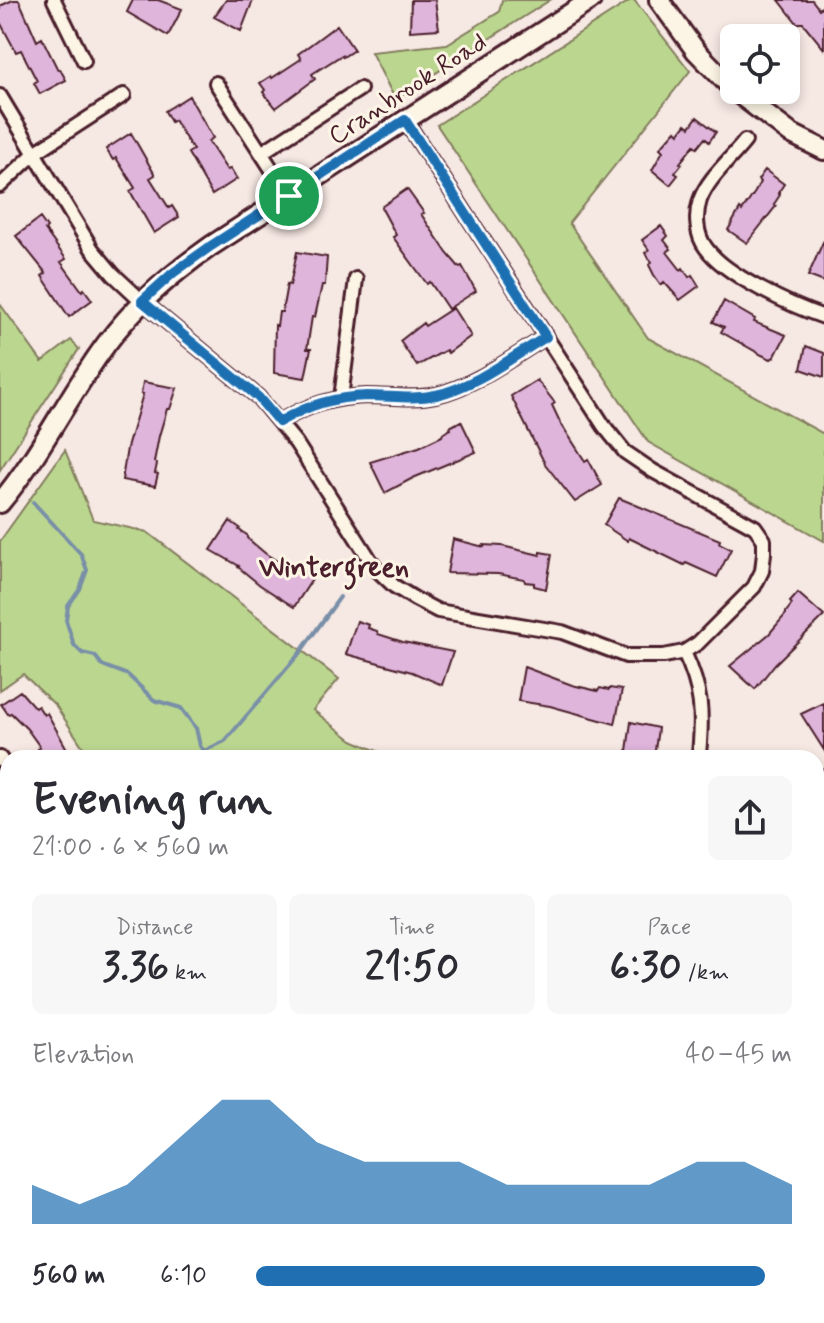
<!DOCTYPE html>
<html lang="en">
<head>
<meta charset="utf-8">
<style>
	:root { --surface:#fff; --page:#f7f7f7; --text:#2b2b33; --muted:#7c7c81; --accent:#1f6fb2 }
	body { margin:0; font-family:Mynerve,sans-serif; background:var(--page); color:var(--text); height:100vh; display:flex; flex-direction:column; font-size:30px; white-space:nowrap }
	* { box-sizing:border-box; margin:0 }
	p { font-size:26px; color:var(--muted) }
	.icon { flex:none; width:44px; height:44px; fill:none; stroke:currentColor; stroke-width:2; stroke-linecap:round; stroke-linejoin:round }
	.map { position:relative; flex:1; overflow:hidden }
	.sheet { position:absolute; left:0px; top:750px; width:824px; height:574px; display:flex; flex-direction:column; background:var(--surface); border-radius:24px 24px 0 0; box-shadow:0 4px 12px #0003 }
	.sheet>* { flex:none }
	.controls { position:absolute; left:720px; top:24px; display:grid; gap:16px }
	.controls a { display:grid; place-items:center; width:80px; height:80px; border-radius:12px; background:var(--surface); box-shadow:0 4px 12px #0003; font-size:40px }
	.pin { position:absolute; display:grid; place-items:center; width:68px; height:68px; color:#fff; margin:-34px; border:4px solid #fff; border-radius:50%; box-shadow:0 2px 8px #0007 }
	.round { display:grid; place-items:center; flex:none; width:84px; height:84px; border-radius:12px; background:var(--page) }
	.overview { display:flex; align-items:center; justify-content:space-between; height:136px; padding:0 32px }
	h1 { font-size:44px; font-weight:700; line-height:60px }
	.metrics { display:grid; grid-template-columns:repeat(3,1fr); gap:12px; height:136px; padding:8px 32px }
	.metrics div { display:grid; align-content:center; border-radius:12px; background:var(--page); text-align:center }
	.metrics b { font-size:40px; font-weight:700 }
	.metrics small { font-size:22px; font-weight:400 }
	.metrics p { font-size:22px }
	.chart { height:224px; padding:16px 32px }
	.chart p { display:flex; justify-content:space-between }
	.chart svg { width:100%; height:144px; margin-top:8px; fill:var(--accent); opacity:.7 }
	ul { padding:0 32px; list-style:none; font-size:26px }
	li { display:grid; grid-template-columns:128px 96px 1fr; align-items:center; height:60px }
	li i { height:20px; border-radius:10px; background:var(--accent) }
	.map>svg:first-child { display:block }
</style>
</head>
<body>
<div class="map">
<svg width="824" height="1323" viewBox="0 0 824 1323">
	<rect width="100%" height="100%" fill="#f6e8e3"/>
	<filter id="ink" filterUnits="userSpaceOnUse"><feTurbulence type="fractalNoise" baseFrequency=".0125" numOctaves="2"/><feDisplacementMap in="SourceGraphic" scale="16" xChannelSelector="R" yChannelSelector="G"/><feConvolveMatrix kernelMatrix="1 2 1 2 8 2 1 2 1" color-interpolation-filters="sRGB"/></filter>
	<g filter="url(#ink)">
		<path fill="#bbd78f" stroke="#827b5d" stroke-width="2" d="M 502,0 L 550,0 L 395,99 L 371,52 L 447,44 L 499,12 Z
			M 631,0 L 634,0 L 690,71 L 569,223 L 648,338 L 824,434 L 824,541 L 648,442 L 437,125 Z
			M 0,304 L 42,362 L 71,340 L 79,349 L 0,470 Z
			M 65,450 L 93,520 L 147,532 L 339,679 L 313,710 L 352,740 L 393,758 L 90,758 L 56,706 L 23,674 L 0,690 L 0,541 Z
			M 816,799 L 824,804 L 824,886 L 816,887 Z
			M 0,1266 L 8,1268 L 8,1316 L 181,1316 L 184,1323 L 0,1323 Z"/>
		<g fill="none" stroke-linecap="round" stroke-linejoin="round">
			<path stroke="#798fa8" stroke-width="4" d="M 33,502 L 81,554 L 87,570 L 80,589 L 68,606 L 66,620 L 74,645 L 82,653 L 95,656 L 102,665 L 128,675 L 154,700 L 181,708 L 196,728 L 200,746 L 204,751 L 225,741 L 299,654 L 340,597
				M 816,864 L 824,864
				M 0,1141 L 8,1151
				M 148,1316 L 150,1323
				M 550,1323 L 561,1316"/>
		</g>
		<path fill="#dfb5db" stroke="#4a1f2b" stroke-width="2" d="M 13,0 L 19,0 L 37,41 L 42,38 L 58,70 L 60,69 L 66,80 L 40,94 L 34,83 L 37,81 L 21,50 L 16,52 L 0,22 L 0,6 Z
			M 133,0 L 158,0 L 182,9 L 168,36 L 127,12 Z
			M 226,0 L 253,0 L 241,31 L 214,17 Z
			M 411,0 L 435,0 L 439,29 L 410,31 Z
			M 779,0 L 812,0 L 819,9 L 824,5 L 824,49 L 803,23 L 797,23 Z
			M 337,25 L 354,50 L 343,57 L 342,55 L 312,74 L 315,79 L 276,108 L 263,92 L 265,90 L 260,83 L 271,76 L 272,78 L 301,59 L 298,54 Z
			M 189,96 L 213,138 L 208,141 L 227,170 L 230,169 L 237,179 L 212,195 L 188,153 L 193,150 L 174,120 L 171,122 L 165,111 Z
			M 697,117 L 716,132 L 709,142 L 705,138 L 697,148 L 694,145 L 680,163 L 682,164 L 675,173 L 678,175 L 670,185 L 652,170 L 663,151 L 660,148 L 676,130 L 679,133 L 686,124 L 690,127 Z
			M 131,133 L 155,175 L 150,178 L 169,208 L 172,206 L 179,217 L 154,233 L 130,191 L 135,188 L 116,158 L 113,160 L 106,149 Z
			M 765,170 L 784,184 L 778,193 L 780,195 L 774,204 L 776,206 L 747,243 L 728,230 L 740,209 L 742,211 L 755,192 L 760,182 L 758,180 Z
			M 407,189 L 424,213 L 421,214 L 447,253 L 459,267 L 462,266 L 476,291 L 448,309 L 430,282 L 427,284 L 393,237 L 396,235 L 381,207 Z
			M 40,218 L 47,228 L 45,230 L 66,259 L 61,262 L 82,291 L 84,289 L 92,300 L 69,317 L 42,276 L 46,273 L 16,236 Z
			M 661,226 L 668,236 L 664,240 L 671,249 L 667,252 L 681,270 L 683,268 L 689,277 L 692,275 L 699,286 L 680,300 L 664,282 L 661,285 L 654,275 L 649,265 L 652,262 L 645,253 L 649,250 L 642,240 Z
			M 823,242 L 824,243 L 824,282 L 808,276 Z
			M 297,252 L 327,257 L 325,285 L 322,285 L 315,317 L 312,317 L 307,349 L 311,349 L 305,378 L 274,373 L 275,325 L 277,326 L 279,312 L 282,312 L 287,284 L 290,285 Z
			M 724,301 L 755,319 L 754,322 L 786,335 L 775,356 L 771,359 L 762,355 L 721,332 L 724,327 L 713,322 Z
			M 453,308 L 471,336 L 448,353 L 446,350 L 417,366 L 400,341 L 423,323 L 425,326 Z
			M 806,346 L 824,353 L 824,377 L 801,369 Z
			M 537,380 L 555,403 L 552,405 L 560,422 L 585,461 L 588,459 L 602,485 L 575,502 L 545,464 L 511,396 Z
			M 143,382 L 177,388 L 170,409 L 167,409 L 159,436 L 154,462 L 157,464 L 155,473 L 158,474 L 155,486 L 122,480 L 127,448 L 143,394 L 141,394 Z
			M 461,421 L 476,452 L 413,478 L 385,493 L 370,462 L 419,447 L 442,436 L 443,433 L 451,429 L 450,427 Z
			M 619,498 L 720,540 L 719,543 L 731,549 L 717,577 L 686,563 L 684,565 L 629,538 L 628,541 L 604,525 Z
			M 230,521 L 240,528 L 239,530 L 247,535 L 247,538 L 266,554 L 290,569 L 293,568 L 301,573 L 303,571 L 313,578 L 294,607 L 260,585 L 238,567 L 239,566 L 211,550 Z
			M 453,539 L 484,547 L 484,545 L 502,546 L 540,555 L 540,552 L 552,554 L 546,589 L 534,586 L 534,583 L 525,582 L 524,579 L 498,574 L 447,573 Z
			M 798,593 L 824,616 L 775,664 L 755,689 L 730,666 L 769,634 L 786,614 L 786,612 L 792,604 L 790,602 Z
			M 357,621 L 369,625 L 368,628 L 377,631 L 378,634 L 403,642 L 453,652 L 442,685 L 412,672 L 346,654 Z
			M 524,667 L 572,685 L 598,691 L 600,688 L 609,690 L 610,688 L 622,690 L 615,724 L 550,706 L 518,701 Z
			M 20,691 L 35,708 L 38,706 L 44,715 L 47,713 L 72,758 L 44,758 L 38,749 L 40,747 L 27,729 L 11,713 L 8,714 L 1,704 Z
			M 824,703 L 824,750 L 801,714 Z
			M 631,722 L 658,728 L 654,758 L 626,758 Z"/>
		<g fill="none" stroke-linecap="round" stroke-linejoin="round">
			<defs>
				<path id="street" d="M 54,0 L 84,61
					M 216,83 L 289,196
					M 0,96 L 92,249 L 113,274 L 142,301 L 258,397 L 296,443 L 376,569 L 394,586 L 415,599 L 438,611 L 562,632 L 626,656 L 664,656 L 684,652 L 698,643 L 754,587 L 762,571 L 764,553 L 764,540 L 755,527 L 653,471 L 625,452 L 604,426 L 405,120
					M 745,141 C 731,159 708,178 700,200 C 695,215 696,235 706,248 C 726,276 792,306 824,317
					M 261,153 L 360,89
					M 0,186 L 36,152 L 124,95
					M 341,398 L 356,279
					M 279,422 C 308,405 334,397 367,396 C 390,396 413,400 436,395 C 475,386 512,357 546,337
					M 684,652 C 702,690 703,713 699,754
					M 0,758 L 8,769
					M 823,777 L 824,776
					M 0,905 L 8,899
					M 0,949 L 8,961
					M 816,980 L 824,982
					M 816,1123 L 824,1104
					M 816,1268 L 824,1271
					M 216,1316 L 217,1318
					M 293,1316 L 333,1319 L 357,1316
					M 754,1323 L 756,1316"/>
				<path id="secondary" d="M 659,0 L 696,51 L 734,90
					M 734,90 L 790,133 L 824,150
					M 0,503 C 41,454 69,394 107,343 C 136,304 171,274 211,246 L 591,0"/>
			</defs>
			<use href="#street" stroke="#4a1f2b" stroke-width="18"/>
			<use href="#secondary" stroke="#4a1f2b" stroke-width="24"/>
			<use href="#street" stroke="#fcf5e5" stroke-width="12"/>
			<use href="#secondary" stroke="#fcf5e5" stroke-width="18"/>
		</g>
	</g>
	<g fill="none" stroke-linecap="round" stroke-linejoin="round" filter="url(#ink)">
		<defs>
			<path id="route" d="M 405,120 L 546,337 C 512,357 476,386 436,395 C 413,400 391,396 367,396 C 334,397 308,405 279,422 L 258,397 L 142,301 L 173,273 L 211,246 Z"/>
		</defs>
		<use href="#route" stroke="#fff" stroke-width="16"/>
		<use href="#route" stroke="#1f6fb2" stroke-width="10"/>
	</g>
	<g text-anchor="middle" stroke-width="6" stroke-linejoin="round" paint-order="stroke">
		<g font-size="26" fill="#4a1f2b" stroke="#fcf5e5">
			<text transform="translate(407 88) rotate(-33)" y="9">Cranbrook Road</text>
		</g>
		<g font-size="28" font-weight="bold" fill="#4a1f2b" stroke="#fcf5e5">
			<text x="334" y="576">Wintergreen</text>
		</g>
	</g>
</svg>
<div class="controls">
<a><svg class="icon" aria-label="locate" viewBox="0 0 24 24"><circle cx="12" cy="12" r="6"/><path d="M12 2v4M12 18v4M2 12h4M18 12h4"/></svg></a>
</div>
<div class="pin" style="left:289px;top:196px;background:#1e9e55"><svg class="icon" aria-label="arrive" viewBox="0 0 24 24"><path d="M6 21V4h12l-3 4 3 4H6"/></svg></div>
<section class="sheet">
<div class="overview"><div><h1>Evening run</h1><p>21:00 · 6 × 560 m</p></div><a class="round"><svg class="icon" aria-label="share" viewBox="0 0 24 24"><path d="M12 15V3M7 8l5-5 5 5M5 13v7h14v-7"/></svg></a></div>
<div class="metrics">
<div><p>Distance</p><b>3.36<small> km</small></b></div>
<div><p>Time</p><b>21:50</b></div>
<div><p>Pace</p><b>6:30<small> /km</small></b></div>
</div>
<div class="chart"><p><span>Elevation</span>40–45 m</p>
<svg viewBox="0 0 160 44" preserveAspectRatio="none"><path d="M0 44V32L10 38L20 32L30 19L40 6L50 6L60 19L70 25L80 25L90 25L100 32L110 32L120 32L130 32L140 25L150 25L160 32V44z"/></svg>
</div>
<ul>
<li><b>560 m</b>6:10<i style="width:95%"></i></li>
</ul>
</section>
</div>
</body>
</html>
